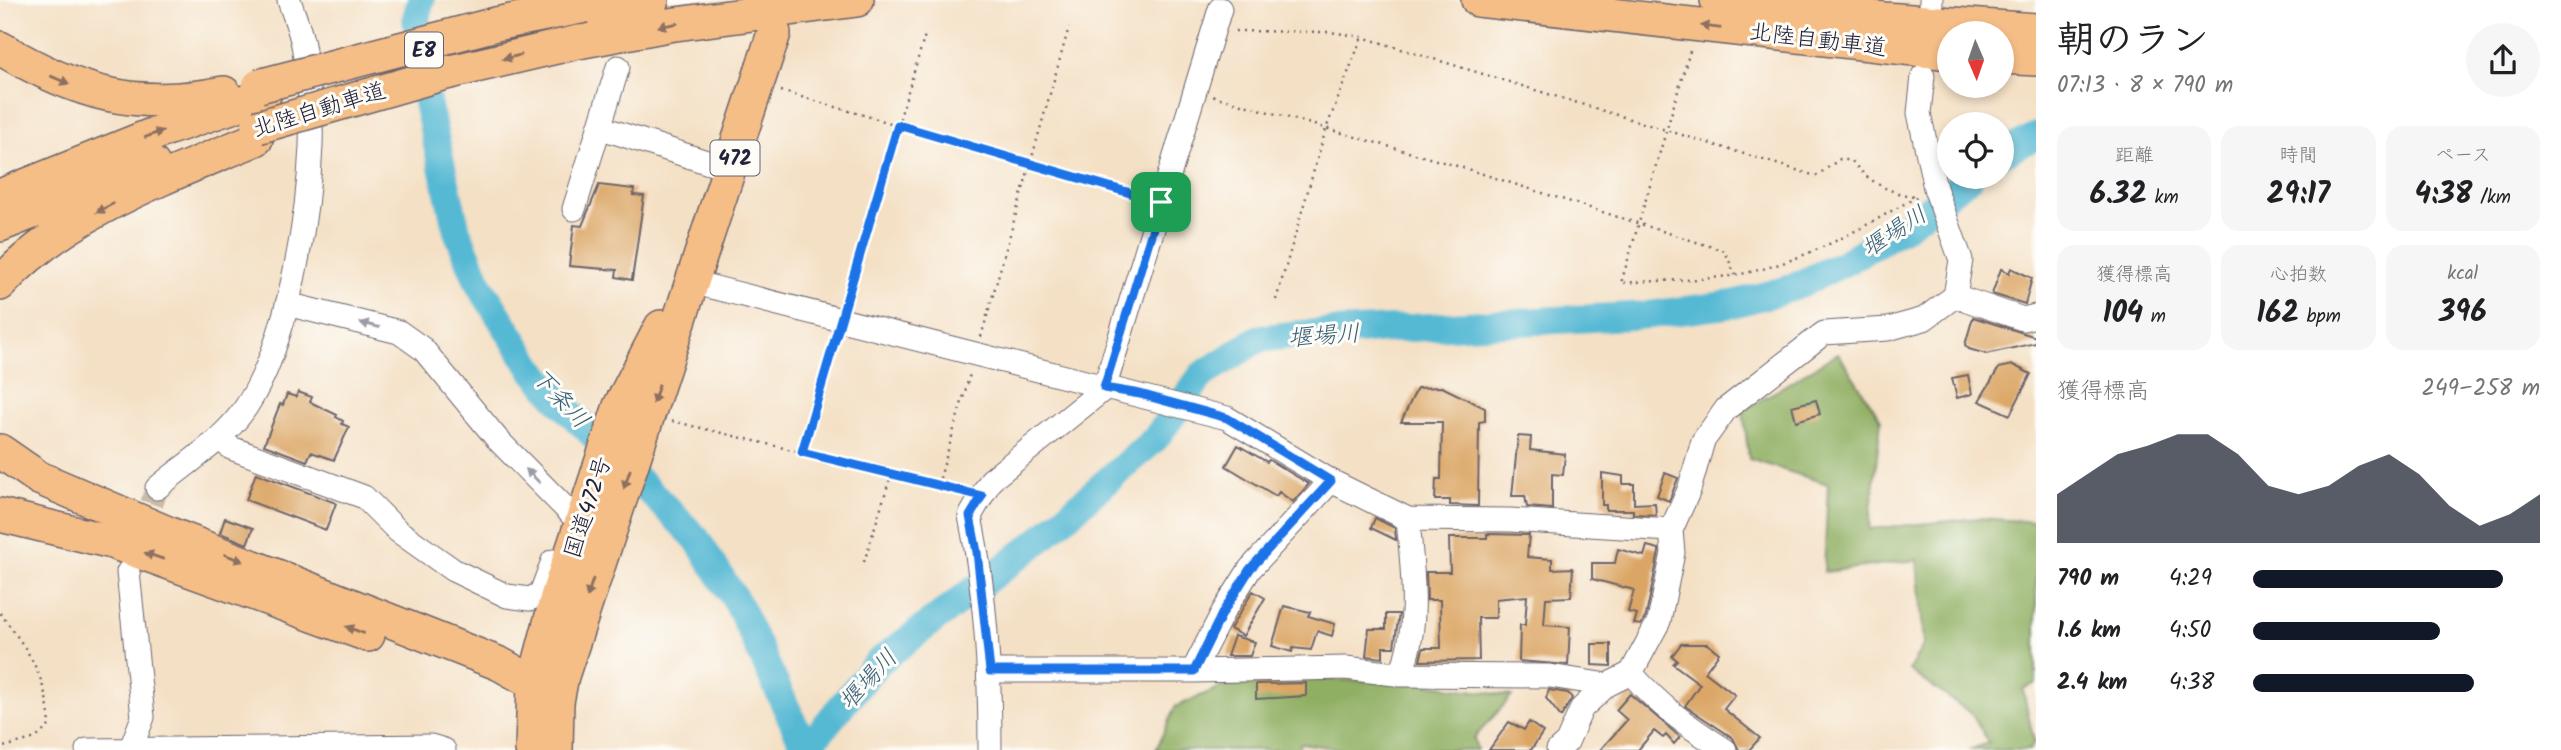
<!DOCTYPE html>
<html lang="ja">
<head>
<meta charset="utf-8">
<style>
	:root { --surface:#fff; --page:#f6f6f6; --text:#202124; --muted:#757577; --accent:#111827 }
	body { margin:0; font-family:Kalam,"Klee One",sans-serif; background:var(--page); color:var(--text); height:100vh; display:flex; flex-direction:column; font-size:26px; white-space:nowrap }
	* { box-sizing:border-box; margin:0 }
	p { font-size:23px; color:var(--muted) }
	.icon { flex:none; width:38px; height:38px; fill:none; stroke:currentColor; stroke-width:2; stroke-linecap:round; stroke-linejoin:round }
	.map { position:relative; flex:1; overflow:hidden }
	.panel { display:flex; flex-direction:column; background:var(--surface); width:525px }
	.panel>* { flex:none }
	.needle { width:46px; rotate:178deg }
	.buttons { position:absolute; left:1937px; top:21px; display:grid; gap:14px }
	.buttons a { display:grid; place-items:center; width:77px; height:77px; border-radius:50%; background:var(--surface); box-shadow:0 4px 10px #0003; font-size:35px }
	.pin { position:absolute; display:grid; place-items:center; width:60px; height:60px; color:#fff; margin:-30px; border-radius:14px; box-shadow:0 4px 10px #0006 }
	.round { display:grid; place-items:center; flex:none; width:74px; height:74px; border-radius:37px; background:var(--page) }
	.overview { display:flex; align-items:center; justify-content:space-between; height:119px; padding:0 21px }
	h1 { font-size:38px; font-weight:600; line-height:52px }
	.figures { display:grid; grid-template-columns:repeat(3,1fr); gap:10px; height:119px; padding:7px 21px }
	.figures div { display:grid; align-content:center; border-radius:18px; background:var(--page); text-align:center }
	.figures b { font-size:30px; font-weight:600 }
	.figures small { font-size:19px; font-weight:400 }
	.figures p { font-size:19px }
	.chart { height:196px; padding:14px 21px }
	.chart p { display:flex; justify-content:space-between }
	.chart svg { width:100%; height:126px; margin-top:7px; fill:var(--accent); opacity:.7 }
	ul { padding:0 21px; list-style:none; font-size:23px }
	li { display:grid; grid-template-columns:112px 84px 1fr; align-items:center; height:52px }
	li i { height:18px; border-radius:9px; background:var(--accent) }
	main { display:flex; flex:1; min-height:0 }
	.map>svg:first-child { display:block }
</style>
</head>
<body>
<main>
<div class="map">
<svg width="2036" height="750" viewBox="0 0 2036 750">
	<rect width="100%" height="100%" fill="#fdfcf7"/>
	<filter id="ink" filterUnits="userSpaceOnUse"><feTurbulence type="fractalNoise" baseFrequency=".0143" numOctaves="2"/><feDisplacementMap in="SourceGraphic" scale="14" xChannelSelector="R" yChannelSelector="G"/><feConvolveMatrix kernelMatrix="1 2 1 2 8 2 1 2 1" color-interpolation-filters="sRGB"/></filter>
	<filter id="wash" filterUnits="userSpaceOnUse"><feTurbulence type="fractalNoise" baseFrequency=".00686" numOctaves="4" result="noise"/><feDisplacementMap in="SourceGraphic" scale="28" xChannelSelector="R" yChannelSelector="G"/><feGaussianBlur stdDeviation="1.57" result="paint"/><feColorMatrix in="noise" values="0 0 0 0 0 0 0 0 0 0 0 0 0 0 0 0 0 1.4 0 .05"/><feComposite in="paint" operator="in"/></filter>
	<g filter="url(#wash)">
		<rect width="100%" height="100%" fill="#f4e0c5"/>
		<path fill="#8faf62" stroke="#58684e" stroke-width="2" d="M 1838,353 L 1881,420 L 1869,529 L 1979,518 L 2036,522 L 2036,683 L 2023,689 L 2034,742 L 2030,750 L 1968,750 L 1989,743 L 1972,714 L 1909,670 L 1924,644 L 1917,560 L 1824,572 L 1828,484 L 1749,459 L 1743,411 Z
			M 1303,679 L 1410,682 L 1512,696 L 1474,738 L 1477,750 L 1346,750 L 1300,743 L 1300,750 L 1156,750 L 1175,707 L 1221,687 Z"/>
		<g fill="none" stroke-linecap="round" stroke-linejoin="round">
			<path stroke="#56b9d4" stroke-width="28" d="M 421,0 L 416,18 L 426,98 L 457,231 L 480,286 L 533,370 L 564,406 L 696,538 L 738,604 L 806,750
				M 2002,154 L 2036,136
				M 806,749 L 877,663 L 1036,543 L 1155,439 L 1202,375 L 1258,339 L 1300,334 L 1649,315 L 1733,304 L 1792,288 L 1846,262 L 1909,224 L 1970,177"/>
		</g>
		<g id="blocks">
			<path fill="#dba665" d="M 599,185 L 634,189 L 633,195 L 644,196 L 632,280 L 616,277 L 617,270 L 569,266 L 574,225 L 582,226 Z
				M 2011,268 L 2032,278 L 2025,304 L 1992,294 L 2001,269 L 2009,273 Z
				M 1973,317 L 2036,337 L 2036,343 L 1986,354 L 1969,349 L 1965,345 Z
				M 2013,365 L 2031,374 L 2010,415 L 1979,401 L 1999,368 Z
				M 1968,375 L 1972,394 L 1957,398 L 1952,378 Z
				M 1442,387 L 1485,408 L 1485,421 L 1479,422 L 1478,506 L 1450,505 L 1450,500 L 1435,500 L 1436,479 L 1441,479 L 1442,422 L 1401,422 L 1417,388 Z
				M 298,392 L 312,397 L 310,402 L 337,415 L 336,417 L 343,421 L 342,424 L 349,427 L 334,460 L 311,452 L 307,461 L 264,445 L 280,404 L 283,405 L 287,394 L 296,397 Z
				M 1816,400 L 1820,414 L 1796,421 L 1792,406 Z
				M 1518,436 L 1531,437 L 1530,450 L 1565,454 L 1563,475 L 1552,474 L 1552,509 L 1527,507 L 1525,496 L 1512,496 Z
				M 1238,445 L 1267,462 L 1269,460 L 1309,484 L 1293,502 L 1279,492 L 1276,496 L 1226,466 Z
				M 256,473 L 336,503 L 326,530 L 246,500 Z
				M 1602,473 L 1623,476 L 1623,484 L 1634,484 L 1634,504 L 1655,503 L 1656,515 L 1633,514 L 1633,510 L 1606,510 L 1606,505 L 1602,505 Z
				M 1665,473 L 1678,478 L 1669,501 L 1657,496 Z
				M 225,518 L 253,528 L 247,544 L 220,533 Z
				M 1375,518 L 1395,528 L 1396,540 L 1371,528 Z
				M 1487,534 L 1529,535 L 1527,557 L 1552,559 L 1552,569 L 1573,568 L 1571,597 L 1546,598 L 1544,625 L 1570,627 L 1568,665 L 1519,661 L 1520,625 L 1525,625 L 1527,596 L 1496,599 L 1496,618 L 1478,618 L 1479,660 L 1420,661 L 1423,648 L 1441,648 L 1440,600 L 1427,600 L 1426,572 L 1450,572 L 1449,538 L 1487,538 Z
				M 1647,546 L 1659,549 L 1659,552 L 1646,616 L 1641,625 L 1634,624 L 1637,614 L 1628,612 L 1634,590 L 1592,579 L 1592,563 L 1615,563 L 1618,549 L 1644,556 Z
				M 1253,591 L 1265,598 L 1243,636 L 1230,629 Z
				M 1284,606 L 1310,612 L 1308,616 L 1335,624 L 1332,636 L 1317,631 L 1311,650 L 1293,648 L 1292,652 L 1272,646 Z
				M 1386,614 L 1399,614 L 1394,647 L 1383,647 L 1383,658 L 1366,656 L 1369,629 L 1386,629 Z
				M 1234,636 L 1255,642 L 1250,656 L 1227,656 Z
				M 1592,644 L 1611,644 L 1611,666 L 1592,665 Z
				M 1681,644 L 1707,644 L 1719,653 L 1705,672 L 1735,695 L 1724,709 L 1760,738 L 1749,750 L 1739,750 L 1733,738 L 1685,706 L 1700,684 L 1673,664 L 1677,660 L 1672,656 Z
				M 1306,683 L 1306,696 L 1256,699 L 1256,684 Z
				M 1549,690 L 1568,693 L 1572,698 L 1561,717 L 1546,698 Z
				M 1630,694 L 1680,737 L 1674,744 L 1666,735 L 1663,738 L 1654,731 L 1638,750 L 1600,750 L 1627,720 L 1616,710 Z
				M 1509,722 L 1524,730 L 1529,722 L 1543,732 L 1531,750 L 1489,750 Z"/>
		</g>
	</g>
	<g filter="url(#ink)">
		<use href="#blocks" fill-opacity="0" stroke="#6c646b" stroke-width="2"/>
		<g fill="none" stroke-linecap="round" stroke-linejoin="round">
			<path stroke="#cabaa9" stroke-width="23" stroke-dasharray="23 11" stroke-linecap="butt" d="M 141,536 L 157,488"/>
			<defs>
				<path id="minor" d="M 1931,3 L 1931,0
					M 599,127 L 731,170
					M 574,209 L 618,67
					M 692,282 L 1227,418 L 1331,481 L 1408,519 L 1510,520 L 1671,530
					M 1955,296 L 2023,319 L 2036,316
					M 287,304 L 399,332 L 423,349 L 498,440 L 581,524
					M 221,440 L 231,448 L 364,497 L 398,531 L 453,570 L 507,596 L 530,599 L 541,593 L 553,561
					M 157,488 C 188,462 224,440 246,407 C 287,346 308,219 311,146 C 312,116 309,81 304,51 C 302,34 294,16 289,0
					M 128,572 L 143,717 L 131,748
					M 990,671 L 1193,671 L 1223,612 L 1250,569 L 1331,481
					M 1193,671 L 1346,668 L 1403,675 L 1550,676 L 1607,685
					M 1631,673 C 1659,706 1689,727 1725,750
					M 1400,675 C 1421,626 1412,570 1408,519
					M 87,750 L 431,746 L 444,750
					M 990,750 C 990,671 986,594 970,516 L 991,480 L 1104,389 L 1220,9
					M 1558,750 L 1567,742 L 1582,708 L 1607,685 L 1631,673 L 1659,621 L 1673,553 L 1671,530 L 1689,490 L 1703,441 L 1726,409 L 1824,333 L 1888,329 L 1924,319 L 1955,296 L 1961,260 L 1935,188 L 1919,113 L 1923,76"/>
				<path id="highway" d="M 1478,0 L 1950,53
					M 1717,0 L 1884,19 L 2036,30
					M 586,12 L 652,0
					M 578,42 L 668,25 L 857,0
					M 0,48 C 76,93 135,111 224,93
					M 2002,57 L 2036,59
					M 0,196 L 169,128 L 264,96
					M 0,225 L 153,164
					M 0,284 C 65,212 169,176 256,139
					M 0,451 L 39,478 L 170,534 L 500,664 L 534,683 L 557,702
					M 0,515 L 112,542 L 368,635
					M 532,750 L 534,683 L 557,597 L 620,406 L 661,327
					M 556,750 L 557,702 L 562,676 L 774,33"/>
			</defs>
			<use href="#minor" stroke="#6c646b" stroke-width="25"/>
			<use href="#highway" stroke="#6c646b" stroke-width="36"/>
			<path stroke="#6c646b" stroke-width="2.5" stroke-dasharray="2 5" stroke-linecap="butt" d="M 1235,31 L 1330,32 L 1362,37 L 1816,176 L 1840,159 L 1852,161 C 1867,181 1893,196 1918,196
				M 1690,51 L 1621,283 C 1658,280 1698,281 1735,275 C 1801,264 1860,229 1918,196
				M 781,91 L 1144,197
				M 1213,96 L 1464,168 L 1725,251 L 1735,275
				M 845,300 L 925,35
				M 1276,300 L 1326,129 L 1362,37
				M 981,337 L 1069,27
				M 672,421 L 962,491
				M 802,452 L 834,337
				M 938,485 L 970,374
				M 864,562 L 891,475
				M 0,613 C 29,651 46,676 50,725 L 36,738 L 0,748"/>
			<use href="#minor" stroke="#fff" stroke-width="23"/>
			<use href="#highway" stroke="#f6be87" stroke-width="33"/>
			<defs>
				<path id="highway-bridge" d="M 259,86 L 496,24 L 585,6
					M 258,127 L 442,74 L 578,42"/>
			</defs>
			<use href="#highway-bridge" stroke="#6c646b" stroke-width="36" stroke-linecap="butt"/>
			<use href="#highway-bridge" stroke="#f6be87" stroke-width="33"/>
		</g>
		<defs><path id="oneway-solid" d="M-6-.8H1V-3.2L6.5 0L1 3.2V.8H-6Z" transform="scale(1.75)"/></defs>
		<g fill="#8c7061">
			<use href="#oneway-solid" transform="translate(668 25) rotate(170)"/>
			<use href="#oneway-solid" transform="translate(1711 27) rotate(-173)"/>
			<use href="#oneway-solid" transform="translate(512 57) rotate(167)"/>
			<use href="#oneway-solid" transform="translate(60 80) rotate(23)"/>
			<use href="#oneway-solid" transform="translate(154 134) rotate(-21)"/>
			<use href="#oneway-solid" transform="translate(105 208) rotate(152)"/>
			<use href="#oneway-solid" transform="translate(656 394) rotate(109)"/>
			<use href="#oneway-solid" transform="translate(627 479) rotate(109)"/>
			<use href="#oneway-solid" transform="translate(154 556) rotate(-161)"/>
			<use href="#oneway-solid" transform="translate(234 558) rotate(21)"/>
			<use href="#oneway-solid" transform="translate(590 588) rotate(108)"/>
			<use href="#oneway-solid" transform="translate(355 630) rotate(-159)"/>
		</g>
		<g fill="#9c9ca7">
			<use href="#oneway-solid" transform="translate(370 325) rotate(-166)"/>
			<use href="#oneway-solid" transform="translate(533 476) rotate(-135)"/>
		</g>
	</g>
	<g fill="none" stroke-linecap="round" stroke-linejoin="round" filter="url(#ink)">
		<defs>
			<path id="route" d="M 898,125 L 1161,202 L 1104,388 L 1140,394 L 1227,418 L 1331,481 L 1250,569 L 1223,612 L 1194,671 L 990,671 L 977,552 L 970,516 L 982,496 L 802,452 Z"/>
		</defs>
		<use href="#route" stroke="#fff" stroke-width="14"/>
		<use href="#route" stroke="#1a73e8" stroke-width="9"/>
	</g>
	<g text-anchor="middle" stroke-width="6" stroke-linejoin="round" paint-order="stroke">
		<g fill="#fdfcf7" stroke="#646373" stroke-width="2">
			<rect x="405" y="32.5" width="38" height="35" rx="5"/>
			<rect x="710.5" y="140.5" width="49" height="35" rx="5"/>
		</g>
		<g font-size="21" font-weight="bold" fill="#22223b">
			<text x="424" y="57">E8</text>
			<text x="735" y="165">472</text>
		</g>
		<g font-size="23" fill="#22223b" stroke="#fdfcf7">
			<text transform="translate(1818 39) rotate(7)" y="8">北陸自動車道</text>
			<text transform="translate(319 109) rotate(-17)" y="8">北陸自動車道</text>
			<text transform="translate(587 507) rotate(-72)" y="8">国道472号</text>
		</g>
		<g font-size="24" font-style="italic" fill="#375e78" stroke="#fdfcf7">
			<text transform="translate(1894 231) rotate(-33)" y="8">堰場川</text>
			<text transform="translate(1324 335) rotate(-4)" y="8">堰場川</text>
			<text transform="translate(561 398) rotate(47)" y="8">下条川</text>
			<text transform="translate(868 679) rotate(-47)" y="8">堰場川</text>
		</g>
	</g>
</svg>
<div class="buttons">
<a><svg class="needle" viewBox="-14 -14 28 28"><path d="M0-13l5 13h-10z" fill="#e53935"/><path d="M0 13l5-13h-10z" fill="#757577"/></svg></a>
<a><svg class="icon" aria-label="locate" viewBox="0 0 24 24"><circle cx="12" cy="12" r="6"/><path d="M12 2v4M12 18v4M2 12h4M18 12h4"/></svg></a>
</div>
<div class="pin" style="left:1161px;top:202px;background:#1e9e55"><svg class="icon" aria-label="arrive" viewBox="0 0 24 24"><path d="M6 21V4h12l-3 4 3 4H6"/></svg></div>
</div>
<section class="panel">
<div class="overview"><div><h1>朝のラン</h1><p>07:13 · 8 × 790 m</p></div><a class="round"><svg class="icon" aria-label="share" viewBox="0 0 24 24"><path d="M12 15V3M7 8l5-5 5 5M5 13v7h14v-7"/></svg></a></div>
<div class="figures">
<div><p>距離</p><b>6.32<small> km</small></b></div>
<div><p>時間</p><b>29:17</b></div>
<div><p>ペース</p><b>4:38<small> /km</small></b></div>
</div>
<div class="figures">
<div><p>獲得標高</p><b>104<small> m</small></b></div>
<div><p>心拍数</p><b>162<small> bpm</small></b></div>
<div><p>kcal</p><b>396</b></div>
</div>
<div class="chart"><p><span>獲得標高</span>249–258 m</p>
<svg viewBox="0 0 160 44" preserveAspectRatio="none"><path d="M0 44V27L10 20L20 13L30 10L40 6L50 6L60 13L70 24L80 27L90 24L100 17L110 13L120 20L130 31L140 38L150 34L160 27V44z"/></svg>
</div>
<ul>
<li><b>790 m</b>4:29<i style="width:87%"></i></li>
<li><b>1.6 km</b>4:50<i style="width:65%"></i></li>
<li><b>2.4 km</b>4:38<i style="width:77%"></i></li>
</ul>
</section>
</main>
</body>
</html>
